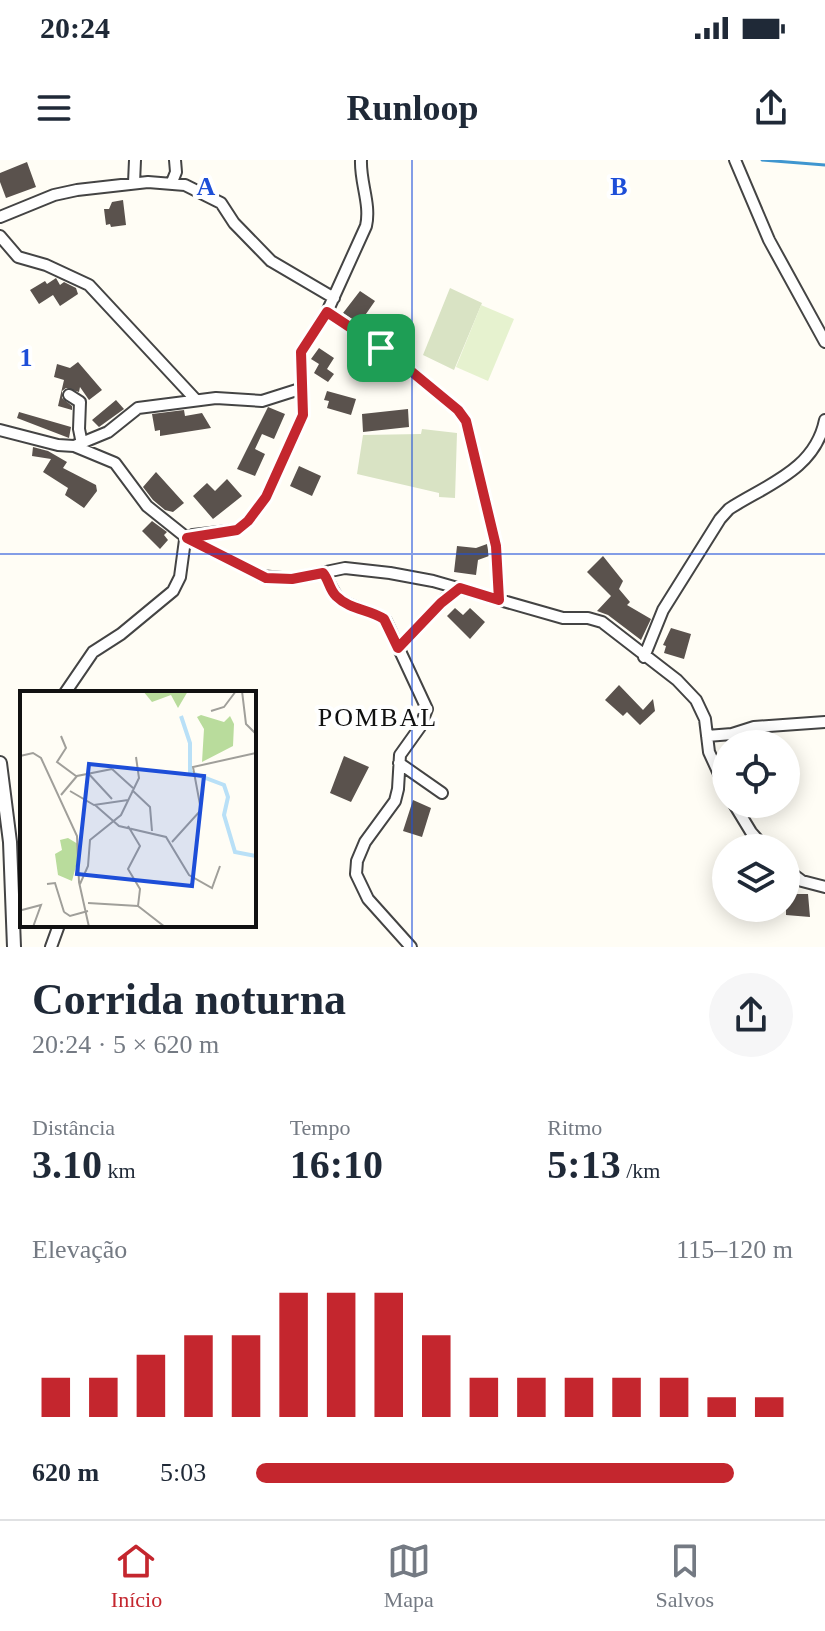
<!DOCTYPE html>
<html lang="pt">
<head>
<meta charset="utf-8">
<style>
	:root { --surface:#fff; --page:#f6f6f7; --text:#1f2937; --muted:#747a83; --line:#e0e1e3; --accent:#c4262e }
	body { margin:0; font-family:"Times New Roman",serif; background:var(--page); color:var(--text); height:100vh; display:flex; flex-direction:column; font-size:30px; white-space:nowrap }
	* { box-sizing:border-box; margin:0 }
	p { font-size:26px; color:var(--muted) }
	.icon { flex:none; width:44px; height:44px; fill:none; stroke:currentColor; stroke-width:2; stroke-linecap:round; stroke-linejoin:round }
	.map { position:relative; height:787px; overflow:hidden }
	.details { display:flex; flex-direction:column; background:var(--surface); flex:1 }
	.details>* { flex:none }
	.fabs { position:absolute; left:712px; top:570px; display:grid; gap:16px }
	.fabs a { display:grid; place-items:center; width:88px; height:88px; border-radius:50%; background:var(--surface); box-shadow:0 4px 20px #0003; font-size:40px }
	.pin { position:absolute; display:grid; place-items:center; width:68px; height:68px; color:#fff; margin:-34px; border-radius:16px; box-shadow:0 4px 12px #0006 }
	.round { display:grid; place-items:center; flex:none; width:84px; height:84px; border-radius:42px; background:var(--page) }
	.head { display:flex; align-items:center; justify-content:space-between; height:136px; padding:0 32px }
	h1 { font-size:44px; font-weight:700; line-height:60px }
	.metrics { display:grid; grid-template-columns:repeat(3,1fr); gap:12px; height:136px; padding:8px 32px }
	.metrics div { display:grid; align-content:center }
	.metrics b { font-size:40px; font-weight:700 }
	.metrics small { font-size:22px; font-weight:400 }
	.metrics p { font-size:22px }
	.chart { height:224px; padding:16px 32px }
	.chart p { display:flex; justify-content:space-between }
	.chart svg { width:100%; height:144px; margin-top:8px; stroke:var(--accent); stroke-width:6 }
	ul { padding:0 32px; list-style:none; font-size:26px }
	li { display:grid; grid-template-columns:128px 96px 1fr; align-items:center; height:60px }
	li i { height:20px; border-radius:10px; background:var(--accent) }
	.status { display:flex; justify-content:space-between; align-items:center; height:56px; padding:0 40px; background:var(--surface); direction:ltr }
	.status svg { height:22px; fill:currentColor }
	header { display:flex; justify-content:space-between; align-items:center; height:104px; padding:0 32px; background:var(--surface); font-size:36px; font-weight:700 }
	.tab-bar { display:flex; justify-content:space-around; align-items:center; height:112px; border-top:2px solid var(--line); background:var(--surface); font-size:22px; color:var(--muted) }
	.tab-bar a { display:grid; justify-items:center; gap:4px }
	.tab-bar .selected { color:var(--accent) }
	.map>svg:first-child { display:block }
</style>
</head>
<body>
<div class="status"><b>20:24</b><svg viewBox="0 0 49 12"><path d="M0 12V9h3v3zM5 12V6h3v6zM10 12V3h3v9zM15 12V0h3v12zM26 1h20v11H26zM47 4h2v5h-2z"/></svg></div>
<header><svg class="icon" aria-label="menu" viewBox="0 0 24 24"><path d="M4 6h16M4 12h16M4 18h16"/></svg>Runloop<svg class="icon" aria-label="share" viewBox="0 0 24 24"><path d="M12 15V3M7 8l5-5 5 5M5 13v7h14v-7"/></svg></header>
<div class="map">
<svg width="825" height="787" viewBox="0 0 825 787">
	<rect width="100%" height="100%" fill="#fffdf5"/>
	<path fill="#d9e3c4" d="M 450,128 L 482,143 L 454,210 L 423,195 Z
		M 422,269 L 457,273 L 455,338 L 439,337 L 439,333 L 357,314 L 363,275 L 421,274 Z"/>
	<path fill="#e6f2cf" d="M 481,145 L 514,159 L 488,221 L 456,207 Z"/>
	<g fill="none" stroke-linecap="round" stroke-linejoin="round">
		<path stroke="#3f96cf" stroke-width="3" d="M 762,0 L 825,5"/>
	</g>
	<path fill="#5a524d" d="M 27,2 L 36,27 L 6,38 L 0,22 L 0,13 Z
		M 123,40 L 126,65 L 111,67 L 110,64 L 106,65 L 104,49 L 109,49 L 112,42 Z
		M 56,118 L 60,125 L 64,122 L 76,128 L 78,134 L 60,146 L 53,135 L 39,144 L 30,130 L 45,121 L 47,124 Z
		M 360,131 L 375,141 L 359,164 L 343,153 Z
		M 319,188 L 334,198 L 327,209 L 334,214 L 328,222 L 314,213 L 319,204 L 311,199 Z
		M 78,202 L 102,230 L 89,240 L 80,227 L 79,232 L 66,228 L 62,231 L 62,238 L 72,246 L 72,250 L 58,246 L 64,220 L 54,217 L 57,204 L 70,208 Z
		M 327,231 L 356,239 L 351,255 L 327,248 L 329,241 L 324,240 Z
		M 116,240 L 124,249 L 99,267 L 92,260 Z
		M 268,247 L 285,254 L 274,279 L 262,274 L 255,289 L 265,294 L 255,316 L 237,309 Z
		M 408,249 L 409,267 L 363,272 L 362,254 Z
		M 184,250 L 185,256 L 202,253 L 211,268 L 160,276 L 160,270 L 155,271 L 152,254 Z
		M 19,252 L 71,267 L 69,278 L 17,258 Z
		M 33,287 L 48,291 L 67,302 L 63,308 L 96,325 L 97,331 L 84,348 L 65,335 L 68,328 L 43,312 L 51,299 L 32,296 Z
		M 299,306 L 321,316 L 312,336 L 290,326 Z
		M 156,312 L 184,343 L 173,352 L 165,350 L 153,340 L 143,327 Z
		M 227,319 L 242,336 L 213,359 L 193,336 L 207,323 L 215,331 Z
		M 152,361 L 167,372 L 164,375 L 168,380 L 160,389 L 142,371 Z
		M 487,384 L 489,396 L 478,400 L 476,415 L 454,412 L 457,386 L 476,388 Z
		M 603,396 L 623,421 L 619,429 L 630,442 L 627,445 L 651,459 L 641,480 L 608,455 L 597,451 L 611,436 L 587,412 Z
		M 455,448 L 463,455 L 470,448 L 485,462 L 470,479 L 447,456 Z
		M 671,468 L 691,474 L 684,499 L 664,493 L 666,486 L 663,485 Z
		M 619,525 L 643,550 L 653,539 L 655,551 L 640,565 L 627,552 L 623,556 L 605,540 Z
		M 344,596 L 369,607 L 351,642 L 330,633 Z
		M 413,640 L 431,648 L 422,677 L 403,671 Z
		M 786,734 L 808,734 L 810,757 L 786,755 Z"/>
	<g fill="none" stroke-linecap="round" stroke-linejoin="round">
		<defs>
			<path id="minor" d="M 735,0 L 769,80 L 825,182
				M 172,22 L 176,12 L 175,0
				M 134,23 L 135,0
				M 0,57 L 54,35 L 77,30 L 148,22 L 185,25 L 221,43 L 234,63 L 271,101 L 334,138
				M 0,76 L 18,97 L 46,105 L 89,125 L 196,240
				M 327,152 L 401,202 L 458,250 L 466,261 L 496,386 L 499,440
				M 69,235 L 80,242 L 79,269 L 82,284
				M 0,270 L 58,285 L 74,286 L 108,272 L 138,248 L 216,238 L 262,241 L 303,228
				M 74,286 L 115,303 L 147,346 L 187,378 L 261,416 L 292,419 L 345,408 L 390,413 L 433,421 L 563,458 L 588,458 L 602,462 L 677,520 L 696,540 L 705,559 L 709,592 L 726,629
				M 323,413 C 330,421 331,432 340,439 C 354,450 374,450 386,461 L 427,549 L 420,567 L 400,595 L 398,629 L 395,641 L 365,682 L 357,701 L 356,714 L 368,739 L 411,787
				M 398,488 L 445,439 L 460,428
				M 644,497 L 663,450 L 720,359 L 729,349 C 766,325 815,310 825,260
				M 65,533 L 93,492 L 121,474 L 173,431 L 180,417 L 185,380 L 193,375 L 237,370 L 248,361 L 266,337 L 303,255 L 301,192 L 327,152 L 366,66 C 371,44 360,23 361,0
				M 707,576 L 732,574 L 754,567 L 825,562
				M 399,603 L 442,633
				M 734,644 L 751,672 L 765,688
				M 786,709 L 802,721 L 825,727
				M 51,787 L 59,765"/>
			<path id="tertiary" d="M 0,603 L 10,682 L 14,787"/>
		</defs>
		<use href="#minor" stroke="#444" stroke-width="14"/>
		<use href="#tertiary" stroke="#444" stroke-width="16"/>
		<use href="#minor" stroke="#fff" stroke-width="10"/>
		<use href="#tertiary" stroke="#fff" stroke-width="12"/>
	</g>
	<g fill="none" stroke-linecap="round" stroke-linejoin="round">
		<defs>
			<path id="route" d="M 327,152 L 389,193 L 458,250 L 466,261 L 496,386 L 499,440 L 460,428 L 441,443 L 398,488 L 384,459 C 369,449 350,450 336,436 C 329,429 329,420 323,413 L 292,419 L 266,418 L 187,378 L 237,370 L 248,361 L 266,337 L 303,255 L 301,192 Z"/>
		</defs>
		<use href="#route" stroke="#fff" stroke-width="16"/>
		<use href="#route" stroke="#c4262e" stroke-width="10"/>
	</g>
	<path fill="none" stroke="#1d4ed8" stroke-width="2" stroke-opacity="0.55" d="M 412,0 L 412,787M 0,394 L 825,394"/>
	<g text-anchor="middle" stroke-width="8" stroke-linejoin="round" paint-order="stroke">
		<g font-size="26" letter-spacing="2" fill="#111" stroke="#fff">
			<text x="378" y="566">POMBAL</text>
		</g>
	</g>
	<g transform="translate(20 531)">
		<rect width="236" height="236" fill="#fffdf5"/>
		<path d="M 123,0 L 168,0 L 158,17 L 151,4 L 132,11 ZM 181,24 L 204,31 L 210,25 L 214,33 L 213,55 L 182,71 L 184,38 L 177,26 ZM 48,147 L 58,153 L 59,164 L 52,190 L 38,184 L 35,163 L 42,159 L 40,149 Z" fill="#b9dc9c"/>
		<path fill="none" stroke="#b9e0f7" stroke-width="4" d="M 161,25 L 170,52 L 170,81 L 204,94 L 208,106 L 204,124 L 215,161 L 236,165"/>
		<path fill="none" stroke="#a09f9a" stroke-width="2" d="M 222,0 L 226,33 L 236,43M 191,20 L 204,16 L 216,0M 41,45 L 46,57 L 37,71 L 56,85M 0,65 L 13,62 L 21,67 L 57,145 L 59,191 L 69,236M 92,78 L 113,97M 67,81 L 92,108M 112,99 L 130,116 L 132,140M 50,100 L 74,114 L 108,109M 41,104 L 57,85 L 92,78M 75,114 L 99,135 L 146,146 L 169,184 L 192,197 L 200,175M 108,135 L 120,155 L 108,178 L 120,198 L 118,215M 152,151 L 181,119 L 173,76 L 236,62M 27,193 L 35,192 L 44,221M 60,193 L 68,175 L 70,149 L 101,124 L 119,87 L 116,66M 68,212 L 118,215M 118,215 L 145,236M 2,219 L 21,214 L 13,236M 44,221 L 50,225 L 68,220"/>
		<path fill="#1d4ed8" fill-opacity="0.15" stroke="#1d4ed8" stroke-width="4" d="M 69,73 L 184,85 L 172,195 L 57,183 Z"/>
		<rect width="236" height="236" fill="none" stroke="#111" stroke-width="4"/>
	</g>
	<g font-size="26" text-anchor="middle" font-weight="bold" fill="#1d4ed8" stroke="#fff" stroke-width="8" stroke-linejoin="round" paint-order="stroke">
		<text x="206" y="35">A</text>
		<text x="619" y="35">B</text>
		<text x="26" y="206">1</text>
	</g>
</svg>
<div class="fabs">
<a><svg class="icon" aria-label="locate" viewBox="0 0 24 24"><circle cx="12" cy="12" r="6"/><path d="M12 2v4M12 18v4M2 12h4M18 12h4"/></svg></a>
<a><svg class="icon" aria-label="layers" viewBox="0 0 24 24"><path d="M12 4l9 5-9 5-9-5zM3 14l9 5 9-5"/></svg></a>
</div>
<div class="pin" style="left:381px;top:188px;background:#1e9e55"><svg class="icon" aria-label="arrive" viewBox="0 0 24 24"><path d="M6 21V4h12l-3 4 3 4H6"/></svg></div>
</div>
<section class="details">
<div class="head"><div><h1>Corrida noturna</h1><p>20:24 · 5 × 620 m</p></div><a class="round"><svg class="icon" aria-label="share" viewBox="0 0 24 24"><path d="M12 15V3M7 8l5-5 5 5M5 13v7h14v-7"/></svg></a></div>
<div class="metrics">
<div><p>Distância</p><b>3.10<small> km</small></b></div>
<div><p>Tempo</p><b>16:10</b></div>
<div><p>Ritmo</p><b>5:13<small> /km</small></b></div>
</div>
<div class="chart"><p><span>Elevação</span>115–120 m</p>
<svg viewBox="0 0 160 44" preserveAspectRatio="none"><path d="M5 44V32M15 44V32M25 44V25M35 44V19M45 44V19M55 44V6M65 44V6M75 44V6M85 44V19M95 44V32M105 44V32M115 44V32M125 44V32M135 44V32M145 44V38M155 44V38"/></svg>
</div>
<ul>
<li><b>620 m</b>5:03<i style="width:89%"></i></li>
</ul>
</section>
<nav class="tab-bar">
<a class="selected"><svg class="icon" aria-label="home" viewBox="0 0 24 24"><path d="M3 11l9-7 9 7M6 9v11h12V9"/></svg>Início</a>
<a><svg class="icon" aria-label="map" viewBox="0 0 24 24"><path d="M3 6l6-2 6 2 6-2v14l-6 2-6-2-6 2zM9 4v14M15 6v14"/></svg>Mapa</a>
<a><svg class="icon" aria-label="saved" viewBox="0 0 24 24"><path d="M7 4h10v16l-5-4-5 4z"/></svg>Salvos</a>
</nav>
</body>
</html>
